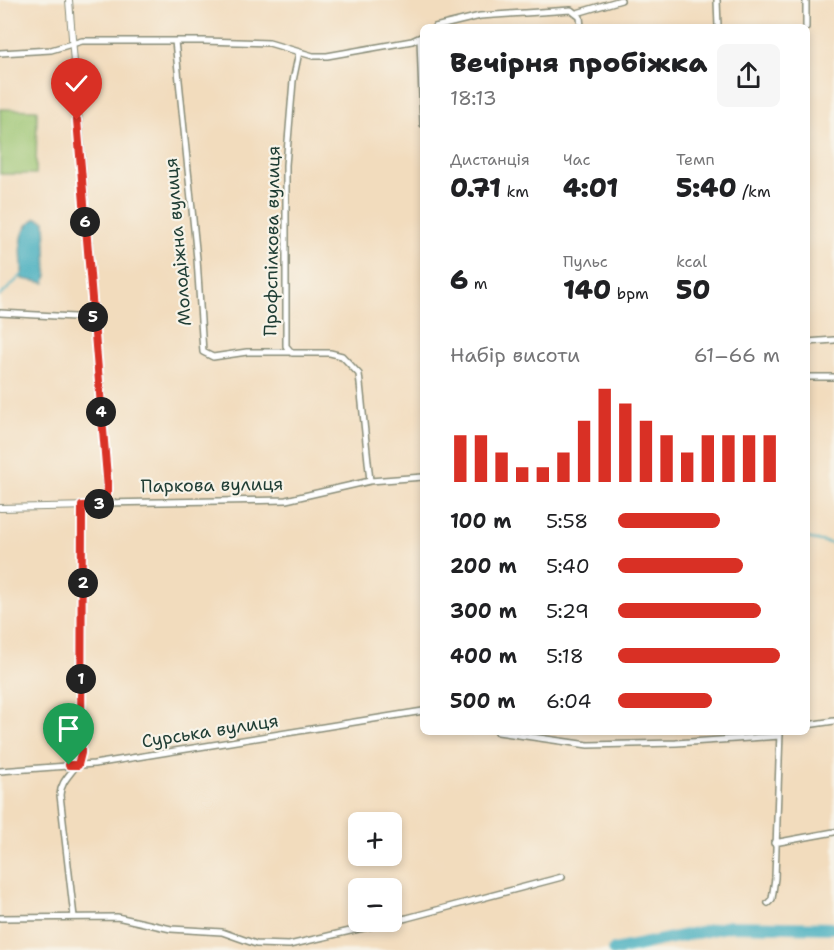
<!DOCTYPE html>
<html lang="uk">
<head>
<meta charset="utf-8">
<style>
	:root { --surface:#fff; --page:#f6f6f6; --text:#202124; --muted:#757577; --accent:#d93025 }
	body { margin:0; font-family:"Shantell Sans",sans-serif; background:var(--page); color:var(--text); height:100vh; display:flex; flex-direction:column; font-size:22px; white-space:nowrap }
	* { box-sizing:border-box; margin:0 }
	p { font-size:20px; color:var(--muted) }
	.icon { flex:none; width:33px; height:33px; fill:none; stroke:currentColor; stroke-width:2; stroke-linecap:round; stroke-linejoin:round }
	.map { position:relative; flex:1; overflow:hidden }
	.details { position:absolute; left:420px; top:24px; width:390px; height:711px; display:flex; flex-direction:column; background:var(--surface); border-radius:9px; box-shadow:0 3px 9px #0003 }
	.details>* { flex:none }
	.controls { position:absolute; left:348px; top:812px; display:grid; gap:12px }
	.controls a { display:grid; place-items:center; width:54px; height:54px; border-radius:9px; background:var(--surface); box-shadow:0 3px 9px #0003; font-size:30px }
	.pin { position:absolute; display:grid; place-items:center; width:51px; height:51px; color:#fff; margin:-62px -26px; border-radius:50% 50% 50% 0; rotate:-45deg; box-shadow:0 0 6px #0007 }
	.pin .icon { rotate:45deg }
	.km { position:absolute; width:30px; height:30px; margin:-15px; border-radius:50%; background:#222; color:#fff; font-size:16px; line-height:30px; text-align:center }
	.round { display:grid; place-items:center; flex:none; width:63px; height:63px; border-radius:9px; background:var(--page) }
	.summary { display:flex; align-items:center; justify-content:space-between; height:102px; padding:0 30px }
	h1 { font-size:27px; font-weight:800; line-height:45px }
	.metrics { display:grid; grid-template-columns:repeat(3,1fr); gap:9px; height:102px; padding:6px 30px }
	.metrics div { display:grid; align-content:center }
	.metrics b { font-size:26px; font-weight:800 }
	.metrics small { font-size:16px; font-weight:400 }
	.metrics p { font-size:16px }
	.chart { height:168px; padding:12px 30px }
	.chart p { display:flex; justify-content:space-between }
	.chart svg { width:100%; height:108px; margin-top:6px; stroke:var(--accent); stroke-width:6 }
	ul { padding:0 30px; list-style:none; font-size:20px }
	li { display:grid; grid-template-columns:96px 72px 1fr; align-items:center; height:45px }
	li i { height:15px; border-radius:8px; background:var(--accent) }
	.map>svg:first-child { display:block }
</style>
</head>
<body>
<div class="map">
<svg width="834" height="950" viewBox="0 0 834 950">
	<rect width="100%" height="100%" fill="#f7f3e8"/>
	<filter id="ink" filterUnits="userSpaceOnUse"><feTurbulence type="fractalNoise" baseFrequency=".0167" numOctaves="2"/><feDisplacementMap in="SourceGraphic" scale="12" xChannelSelector="R" yChannelSelector="G"/><feConvolveMatrix kernelMatrix="1 2 1 2 8 2 1 2 1" color-interpolation-filters="sRGB"/></filter>
	<filter id="wash" filterUnits="userSpaceOnUse"><feTurbulence type="fractalNoise" baseFrequency=".008" numOctaves="4" result="noise"/><feDisplacementMap in="SourceGraphic" scale="24" xChannelSelector="R" yChannelSelector="G"/><feGaussianBlur stdDeviation="1.35" result="paint"/><feColorMatrix in="noise" values="0 0 0 0 0 0 0 0 0 0 0 0 0 0 0 0 0 1.4 0 .05"/><feComposite in="paint" operator="in"/></filter>
	<g filter="url(#wash)">
		<rect width="100%" height="100%" fill="#f2dcbd"/>
		<path fill="#9cc572" stroke="#5e8153" stroke-width="1.5" d="M 0,109 L 37,110 L 36,174 L 0,174 Z"/>
		<path fill="#3facbd" stroke="#2f7478" stroke-width="1.5" d="M 37,218 L 45,221 L 47,275 L 45,283 L 22,279 C 24,259 13,229 37,218 Z"/>
		<g fill="none" stroke-linecap="round" stroke-linejoin="round">
			<path stroke="#3facbd" stroke-width="2" d="M 0,296 L 23,274
				M 807,538 L 834,544"/>
			<path stroke="#3facbd" stroke-width="12" d="M 614,950 L 730,926 L 834,928"/>
		</g>
	</g>
	<g filter="url(#ink)">
		<g fill="none" stroke-linecap="round" stroke-linejoin="round">
			<defs>
				<path id="minor" d="M 717,0 L 718,27
					M 577,13 L 621,0
					M 435,27 L 480,16 L 571,10 L 580,17 L 581,27
					M 806,27 L 806,0
					M 420,38 L 423,124
					M 175,41 L 197,259 L 203,352 L 213,357 L 247,352 L 290,352
					M 299,52 L 293,81 L 286,165 L 286,346 L 292,353 L 330,353 L 342,356 L 359,374 L 370,481
					M 0,53 L 51,50 L 82,41 L 203,41 L 269,43 L 313,56 L 327,56 L 412,41 L 423,36
					M 0,313 L 93,318
					M 807,342 L 834,340
					M 807,377 L 834,377
					M 101,503 L 286,500 L 370,481 L 423,477
					M 807,725 L 834,721
					M 498,732 L 588,745 L 676,743 L 780,736
					M 0,771 L 94,764 L 423,711
					M 774,843 L 834,832
					M 768,903 L 772,899 L 775,878 L 780,732
					M 74,917 L 60,795 C 61,777 78,771 81,753 L 82,506
					M 0,918 L 117,917 L 171,929 L 222,932 L 256,944 L 289,945 L 407,918 L 562,877"/>
				<path id="tertiary" d="M 0,508 L 92,506 L 105,499 L 108,489 L 69,0"/>
			</defs>
			<use href="#minor" stroke="#888c78" stroke-width="8"/>
			<use href="#tertiary" stroke="#888c78" stroke-width="8"/>
			<use href="#minor" stroke="#fff" stroke-width="5"/>
			<use href="#tertiary" stroke="#fff" stroke-width="6"/>
		</g>
	</g>
	<g fill="none" stroke-linecap="round" stroke-linejoin="round" filter="url(#ink)">
		<defs>
			<path id="route" d="M 69,765 L 78,765 L 81,753 L 82,506 C 95,506 106,504 108,489 L 77,120"/>
		</defs>
		<use href="#route" stroke="#fff" stroke-width="12"/>
		<use href="#route" stroke="#d93025" stroke-width="8"/>
	</g>
	<g text-anchor="middle" stroke-width="4.5" stroke-linejoin="round" paint-order="stroke">
		<g font-size="18" fill="#1f3d34" stroke="#f7f3e8">
			<text transform="translate(272 241) rotate(-89)" y="6">Профспілкова вулиця</text>
			<text transform="translate(178 242) rotate(-95)" y="6">Молодіжна вулиця</text>
			<text transform="translate(212 485) rotate(-1)" y="6">Паркова вулиця</text>
			<text transform="translate(210 731) rotate(-9)" y="6">Сурська вулиця</text>
		</g>
	</g>
</svg>
<div class="controls">
<a>+</a>
<a>−</a>
</div>
<div class="pin" style="left:69px;top:765px;background:#1e9e55"><svg class="icon" aria-label="arrive" viewBox="0 0 24 24"><path d="M6 21V4h12l-3 4 3 4H6"/></svg></div>
<div class="pin" style="left:77px;top:120px;background:#d93025"><svg class="icon" aria-label="check" viewBox="0 0 24 24"><path d="M5 12l5 5 9-10"/></svg></div>
<b class="km" style="left:81px;top:679px">1</b>
<b class="km" style="left:83px;top:583px">2</b>
<b class="km" style="left:99px;top:504px">3</b>
<b class="km" style="left:101px;top:412px">4</b>
<b class="km" style="left:93px;top:317px">5</b>
<b class="km" style="left:85px;top:222px">6</b>
<section class="details">
<div class="summary"><div><h1>Вечірня пробіжка</h1><p>18:13</p></div><a class="round"><svg class="icon" aria-label="share" viewBox="0 0 24 24"><path d="M12 15V3M7 8l5-5 5 5M5 13v7h14v-7"/></svg></a></div>
<div class="metrics">
<div><p>Дистанція</p><b>0.71<small> km</small></b></div>
<div><p>Час</p><b>4:01</b></div>
<div><p>Темп</p><b>5:40<small> /km</small></b></div>
</div>
<div class="metrics">
<div><b>6<small> m</small></b></div>
<div><p>Пульс</p><b>140<small> bpm</small></b></div>
<div><p>kcal</p><b>50</b></div>
</div>
<div class="chart"><p><span>Набір висоти</span>61–66 m</p>
<svg viewBox="0 0 160 44" preserveAspectRatio="none"><path d="M5 44V25M15 44V25M25 44V32M35 44V38M45 44V38M55 44V32M65 44V19M75 44V6M85 44V12M95 44V19M105 44V25M115 44V32M125 44V25M135 44V25M145 44V25M155 44V25"/></svg>
</div>
<ul>
<li><b>100 m</b>5:58<i style="width:63%"></i></li>
<li><b>200 m</b>5:40<i style="width:77%"></i></li>
<li><b>300 m</b>5:29<i style="width:88%"></i></li>
<li><b>400 m</b>5:18<i style="width:100%"></i></li>
<li><b>500 m</b>6:04<i style="width:58%"></i></li>
</ul>
</section>
</div>
</body>
</html>
